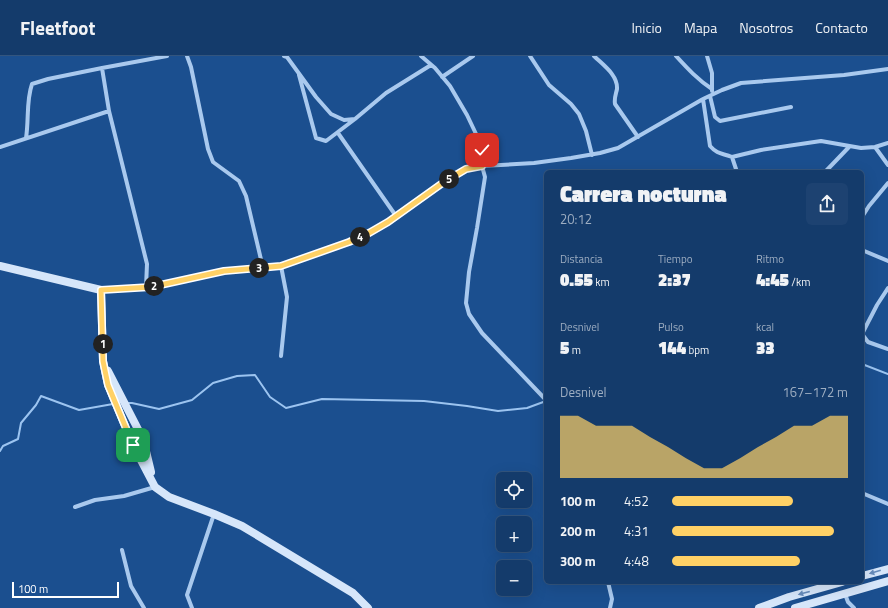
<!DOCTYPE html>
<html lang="es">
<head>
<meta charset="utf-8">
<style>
	:root { --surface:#143b6b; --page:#1d4271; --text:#f1f3f6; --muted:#9dadc1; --line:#33557e; --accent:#ffd166 }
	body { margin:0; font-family:"Titillium Web",sans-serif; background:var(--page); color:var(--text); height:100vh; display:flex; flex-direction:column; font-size:15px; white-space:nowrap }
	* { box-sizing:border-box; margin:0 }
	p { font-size:13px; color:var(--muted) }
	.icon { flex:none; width:22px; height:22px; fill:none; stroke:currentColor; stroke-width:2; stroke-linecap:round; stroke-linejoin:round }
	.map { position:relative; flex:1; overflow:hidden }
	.drawer { position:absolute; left:544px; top:114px; width:320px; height:414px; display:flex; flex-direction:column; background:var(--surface); border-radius:6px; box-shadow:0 4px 16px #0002,0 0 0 1px var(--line) }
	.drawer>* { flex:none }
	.fabs { position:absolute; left:496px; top:416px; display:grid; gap:8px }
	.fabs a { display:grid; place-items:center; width:36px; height:36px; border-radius:6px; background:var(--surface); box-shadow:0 4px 16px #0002,0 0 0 1px var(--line); font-size:20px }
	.scale { position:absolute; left:12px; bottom:10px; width:107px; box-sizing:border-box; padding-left:4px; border:2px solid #fff; border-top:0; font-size:11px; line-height:14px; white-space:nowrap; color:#fff; -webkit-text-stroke:3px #1b4f8f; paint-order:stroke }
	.pin { position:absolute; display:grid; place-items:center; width:34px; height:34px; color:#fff; margin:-17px; border-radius:8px; box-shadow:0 2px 6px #0006 }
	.km { position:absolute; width:20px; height:20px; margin:-10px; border-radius:50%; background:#222; color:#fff; font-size:11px; line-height:20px; text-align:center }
	.round { display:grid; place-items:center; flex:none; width:42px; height:42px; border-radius:6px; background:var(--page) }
	.headline { display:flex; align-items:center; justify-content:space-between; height:68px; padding:0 16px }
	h1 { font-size:22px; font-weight:800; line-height:30px }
	.figures { display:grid; grid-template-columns:repeat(3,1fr); gap:6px; height:68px; padding:4px 16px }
	.figures div { display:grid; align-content:center }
	.figures b { font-size:17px; font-weight:800 }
	.figures small { font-size:11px; font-weight:400 }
	.figures p { font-size:11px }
	.chart { height:112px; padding:8px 16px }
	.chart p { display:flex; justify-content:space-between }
	.chart svg { width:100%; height:72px; margin-top:4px; fill:var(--accent); opacity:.7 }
	ul { padding:0 16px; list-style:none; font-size:13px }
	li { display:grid; grid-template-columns:64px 48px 1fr; align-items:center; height:30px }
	li i { height:10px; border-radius:5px; background:var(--accent) }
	header { display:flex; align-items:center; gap:24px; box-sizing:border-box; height:56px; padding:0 20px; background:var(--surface); border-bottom:1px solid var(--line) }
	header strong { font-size:19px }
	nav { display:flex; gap:22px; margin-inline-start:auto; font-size:14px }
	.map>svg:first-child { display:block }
</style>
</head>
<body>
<header>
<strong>Fleetfoot</strong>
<nav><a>Inicio</a><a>Mapa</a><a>Nosotros</a><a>Contacto</a></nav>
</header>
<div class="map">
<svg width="888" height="552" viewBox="0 0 888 552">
	<rect width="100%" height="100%" fill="#1b4f8f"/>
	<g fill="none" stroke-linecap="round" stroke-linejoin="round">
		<path stroke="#9cc4f0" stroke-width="2" d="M 862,308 L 888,318
			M 128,347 L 132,347 L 159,353 L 192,344 L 213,327 L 237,320 L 255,319 L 270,341 L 286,352 L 322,343 L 424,345 L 467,350 L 498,355 L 527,352 L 546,345
			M 0,395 L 3,390 L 18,383 L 21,367 L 36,349 L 41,340 L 79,354 L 113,348"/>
		<path stroke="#a9c9ee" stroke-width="4" d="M 187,0 L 191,11 L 208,93 L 213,106 L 239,125 L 246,140 L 263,212
			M 284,0 L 287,1 L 316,41 L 331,58 L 344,64 L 355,63 L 386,37 L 431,9
			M 421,0 L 435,12 L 450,30 L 467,59 L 477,80 L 482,94 L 482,110 L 485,121 L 477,172 L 469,216 L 466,247 L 469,258 L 482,277 L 546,344
			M 530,0 L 549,29 L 571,48 L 579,58 L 586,75 L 592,99
			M 594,0 C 603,9 618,19 617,33 C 616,38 614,42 615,48 L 638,81
			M 676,0 C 687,12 698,24 712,33
			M 707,0 L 712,17 L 712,35
			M 102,12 L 109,55 L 147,208 L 146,231
			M 299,19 L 316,82 L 326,85 L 355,63
			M 442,21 L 473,0
			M 710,40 L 715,61 L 720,65 L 791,51
			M 703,43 L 710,90 C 718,99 722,97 732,101 L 737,116
			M 338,77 L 396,160
			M 26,82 C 29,64 26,45 32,28 L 48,23 L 102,12 L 167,0
			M 0,91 L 109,55
			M 875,91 L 888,109
			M 732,101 L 761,94 L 821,85 L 861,92 L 875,91 L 888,87
			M 825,116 L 849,91
			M 862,161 L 869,150 L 888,127
			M 862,194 L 888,205
			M 281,210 L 287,241 L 281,300
			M 888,232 L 877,249 L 862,278 L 868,286 L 888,293
			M 101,234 L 151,231 L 224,215 L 281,210 L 349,186 L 369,177 L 388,166 L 444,126 L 466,113 L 482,110 L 534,107 L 571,102 L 600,97 L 618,92 L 703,43 L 722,34 L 741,27 L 844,19 L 888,13
			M 862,437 L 888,448
			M 75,451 L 95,444 L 124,440 L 155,431
			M 122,494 L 131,530 L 144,552
			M 608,526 L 612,543 L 610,552
			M 845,538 L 848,546 L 854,552
			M 192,552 L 187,539 L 214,458"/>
		<path stroke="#d6e6fa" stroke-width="8" d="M 0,210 L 101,234 L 103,305 L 108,329 L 133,389 L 155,431 L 169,441 L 214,458 L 242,470 L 353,537 L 368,552
			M 108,315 L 143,383 L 151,416
			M 862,520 L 888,513
			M 759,552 L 789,541 L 842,526
			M 795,552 L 888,525"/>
	</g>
	<defs><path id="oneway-solid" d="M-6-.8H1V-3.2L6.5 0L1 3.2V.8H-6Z"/></defs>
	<g fill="#668bba">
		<use href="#oneway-solid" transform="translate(875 516) rotate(164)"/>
		<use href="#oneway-solid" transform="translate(804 537) rotate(165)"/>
	</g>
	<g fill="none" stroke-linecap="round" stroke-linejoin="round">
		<defs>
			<path id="route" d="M 133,389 L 108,329 L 103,305 L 101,234 L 151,231 L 224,215 L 281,210 L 349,186 L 369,177 L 388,166 L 444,126 L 466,113 L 482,110 L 482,94"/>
		</defs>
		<use href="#route" stroke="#fff" stroke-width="8"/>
		<use href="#route" stroke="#ffd166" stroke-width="5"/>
	</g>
</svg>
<div class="fabs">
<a><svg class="icon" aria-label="locate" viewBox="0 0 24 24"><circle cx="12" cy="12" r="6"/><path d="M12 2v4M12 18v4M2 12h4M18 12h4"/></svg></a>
<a>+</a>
<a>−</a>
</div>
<div class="scale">100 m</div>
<div class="pin" style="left:133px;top:389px;background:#1e9e55"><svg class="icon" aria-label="arrive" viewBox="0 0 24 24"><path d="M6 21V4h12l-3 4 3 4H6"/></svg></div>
<div class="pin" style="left:482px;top:94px;background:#d93025"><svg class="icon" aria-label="check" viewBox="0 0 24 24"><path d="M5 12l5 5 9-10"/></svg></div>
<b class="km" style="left:103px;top:288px">1</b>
<b class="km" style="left:154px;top:230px">2</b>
<b class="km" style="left:259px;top:212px">3</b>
<b class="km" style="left:360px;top:181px">4</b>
<b class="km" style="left:449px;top:123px">5</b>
<section class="drawer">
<div class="headline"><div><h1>Carrera nocturna</h1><p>20:12</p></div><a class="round"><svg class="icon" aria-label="share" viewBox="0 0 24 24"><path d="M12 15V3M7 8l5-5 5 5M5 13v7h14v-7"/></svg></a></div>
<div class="figures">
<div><p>Distancia</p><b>0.55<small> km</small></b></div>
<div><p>Tiempo</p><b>2:37</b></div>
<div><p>Ritmo</p><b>4:45<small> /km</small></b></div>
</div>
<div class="figures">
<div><p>Desnivel</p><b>5<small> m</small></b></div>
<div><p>Pulso</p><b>144<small> bpm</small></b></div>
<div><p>kcal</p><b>33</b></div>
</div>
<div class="chart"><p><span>Desnivel</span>167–172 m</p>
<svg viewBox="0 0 160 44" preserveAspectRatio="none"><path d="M0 44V6L10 6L20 12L30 12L40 12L50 19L60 25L70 32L80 38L90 38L100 32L110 25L120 19L130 12L140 12L150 6L160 6V44z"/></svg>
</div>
<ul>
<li><b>100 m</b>4:52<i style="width:69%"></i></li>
<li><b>200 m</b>4:31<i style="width:92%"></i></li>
<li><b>300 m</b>4:48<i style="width:73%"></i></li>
</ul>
</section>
</div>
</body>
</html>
